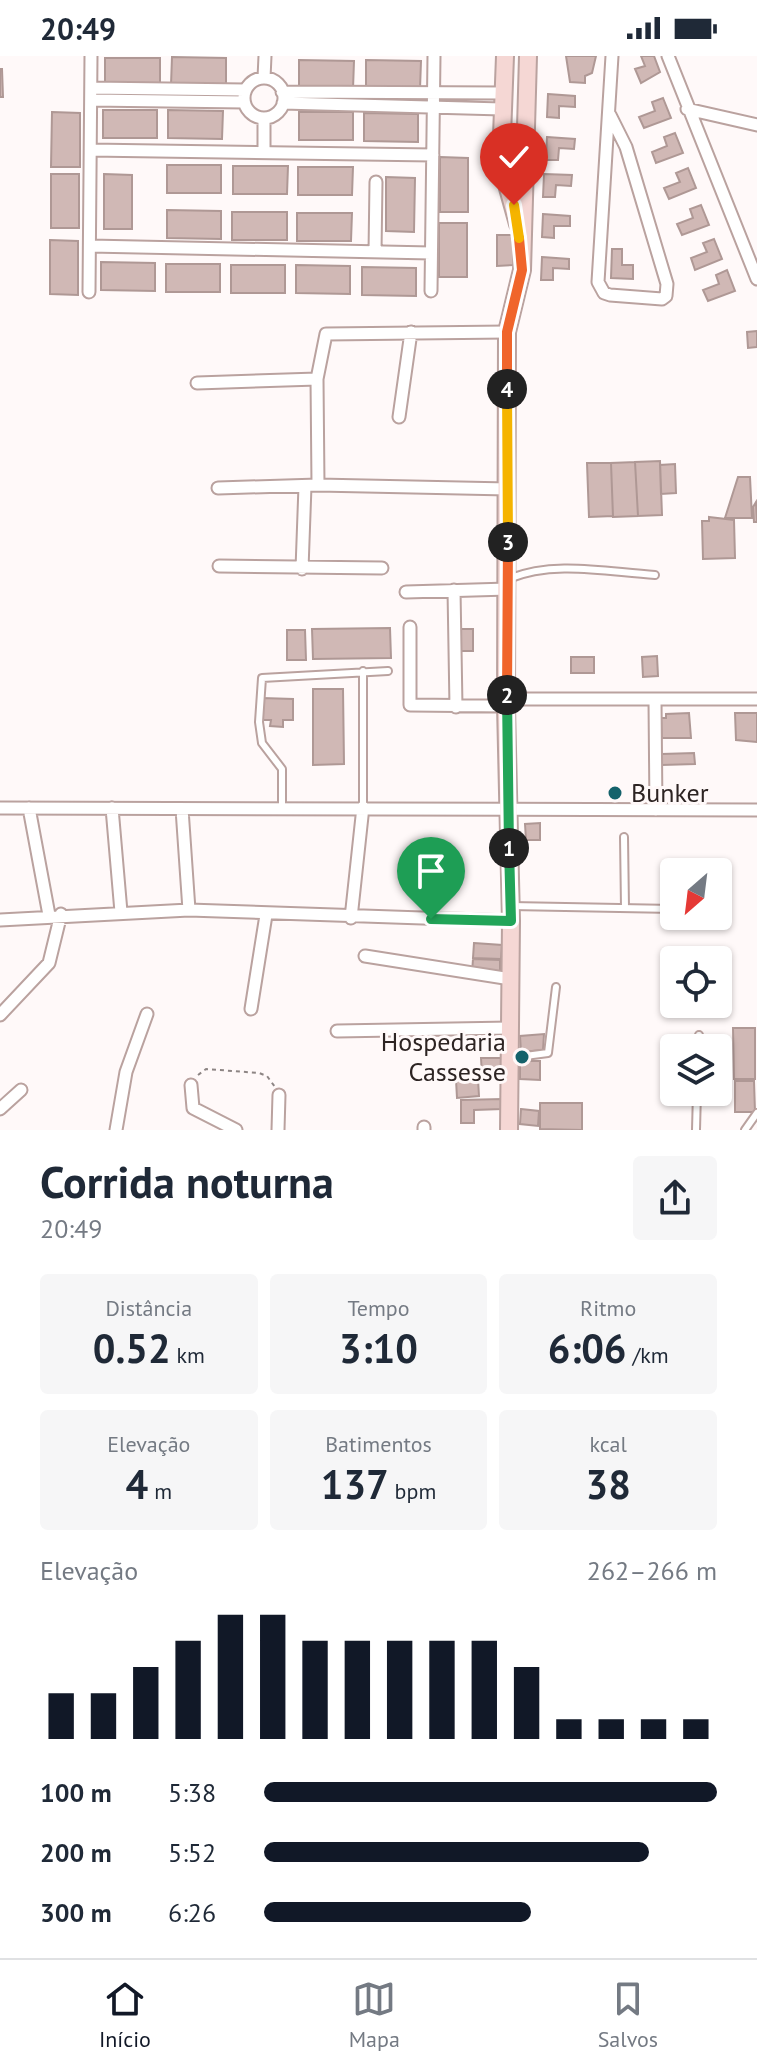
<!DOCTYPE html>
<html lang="pt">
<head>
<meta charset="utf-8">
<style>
	:root { --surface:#fff; --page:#f6f6f7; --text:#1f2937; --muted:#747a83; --line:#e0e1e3; --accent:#111827 }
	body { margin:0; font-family:"PT Sans",sans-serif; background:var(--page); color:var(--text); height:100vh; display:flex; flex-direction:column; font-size:30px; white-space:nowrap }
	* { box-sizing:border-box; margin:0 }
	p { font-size:26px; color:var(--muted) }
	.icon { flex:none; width:44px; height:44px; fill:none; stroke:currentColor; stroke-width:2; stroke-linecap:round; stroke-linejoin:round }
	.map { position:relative; height:1074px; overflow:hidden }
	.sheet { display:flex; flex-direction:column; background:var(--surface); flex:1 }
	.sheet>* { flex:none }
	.needle { width:52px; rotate:208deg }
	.buttons { position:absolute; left:660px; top:802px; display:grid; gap:16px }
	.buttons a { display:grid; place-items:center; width:72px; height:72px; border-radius:8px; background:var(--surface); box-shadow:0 2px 6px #0004; font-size:40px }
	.pin { position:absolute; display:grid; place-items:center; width:68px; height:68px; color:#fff; margin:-82px -34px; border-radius:50% 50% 50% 0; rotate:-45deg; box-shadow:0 0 8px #0007 }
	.pin .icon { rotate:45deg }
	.km { position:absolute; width:40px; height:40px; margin:-20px; border-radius:50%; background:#222; color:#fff; font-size:22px; line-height:40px; text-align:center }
	.round { display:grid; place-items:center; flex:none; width:84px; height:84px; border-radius:8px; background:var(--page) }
	.headline { display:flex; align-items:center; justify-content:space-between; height:136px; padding:0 40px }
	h1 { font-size:44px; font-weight:600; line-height:60px }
	.metrics { display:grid; grid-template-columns:repeat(3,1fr); gap:12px; height:136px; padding:8px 40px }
	.metrics div { display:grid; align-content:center; border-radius:8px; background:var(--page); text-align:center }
	.metrics b { font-size:40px; font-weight:600 }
	.metrics small { font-size:22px; font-weight:400 }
	.metrics p { font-size:22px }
	.chart { height:224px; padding:16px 40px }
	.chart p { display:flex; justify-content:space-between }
	.chart svg { width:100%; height:144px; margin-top:8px; stroke:var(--accent); stroke-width:6 }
	ul { padding:0 40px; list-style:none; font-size:26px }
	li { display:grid; grid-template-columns:128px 96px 1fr; align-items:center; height:60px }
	li i { height:20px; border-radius:10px; background:var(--accent) }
	.status { display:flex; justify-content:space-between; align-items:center; height:56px; padding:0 40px; background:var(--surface); direction:ltr }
	.status svg { height:22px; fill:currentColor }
	.dock { display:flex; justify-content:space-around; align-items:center; height:112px; border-top:2px solid var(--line); background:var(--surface); font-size:22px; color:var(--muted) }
	.dock a { display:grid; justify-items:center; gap:4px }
	.dock .selected { color:var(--accent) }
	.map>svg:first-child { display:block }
</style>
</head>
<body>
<div class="status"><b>20:49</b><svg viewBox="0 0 49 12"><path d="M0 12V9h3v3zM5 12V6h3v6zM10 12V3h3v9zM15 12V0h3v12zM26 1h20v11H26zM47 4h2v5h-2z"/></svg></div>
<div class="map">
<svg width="757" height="1074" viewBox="0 0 757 1074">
	<rect width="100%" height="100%" fill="#fff9f9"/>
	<path fill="#d0b8b5" stroke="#af9895" stroke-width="2" d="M 566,0 L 596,0 L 592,17 L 585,20 L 585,27 L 570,26 Z
		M 641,0 L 654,0 L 660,16 L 641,27 L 635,13 L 645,10 Z
		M 172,1 L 226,2 L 226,30 L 171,29 Z
		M 105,2 L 160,2 L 160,31 L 105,30 Z
		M 299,4 L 354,5 L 353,33 L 299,33 Z
		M 366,4 L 421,5 L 420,33 L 366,32 Z
		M 0,13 L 2,13 L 3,41 L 0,41 Z
		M 548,38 L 575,40 L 575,51 L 559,50 L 559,62 L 547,61 Z
		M 663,42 L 671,62 L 644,72 L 639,61 L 655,55 L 652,46 Z
		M 103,54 L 157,54 L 157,82 L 103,82 Z
		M 168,54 L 223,55 L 222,83 L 168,82 Z
		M 52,56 L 80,57 L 80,111 L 51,111 Z
		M 299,56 L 353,56 L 353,84 L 299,84 Z
		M 364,57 L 418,58 L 418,86 L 364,85 Z
		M 675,77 L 683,97 L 656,107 L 652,96 L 667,90 L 664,81 Z
		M 547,81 L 575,83 L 574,93 L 559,92 L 558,104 L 546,104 Z
		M 440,101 L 468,102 L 468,156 L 440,156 Z
		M 167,109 L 221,109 L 221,137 L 167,137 Z
		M 233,110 L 288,110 L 287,138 L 233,138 Z
		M 298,111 L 353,111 L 352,139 L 298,139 Z
		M 688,112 L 696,132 L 669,143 L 664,132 L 680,126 L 676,117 Z
		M 51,118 L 79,118 L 79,172 L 51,172 Z
		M 104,118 L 132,119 L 132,173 L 104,173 Z
		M 544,118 L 572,119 L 571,130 L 556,129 L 555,141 L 543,141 Z
		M 386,121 L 415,122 L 414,176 L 386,175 Z
		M 701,149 L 709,169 L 682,179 L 677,168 L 693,162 L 690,153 Z
		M 167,154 L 221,155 L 221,183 L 167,182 Z
		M 232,156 L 287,156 L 287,184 L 232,184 Z
		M 297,157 L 352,157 L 351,185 L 297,185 Z
		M 543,158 L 570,160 L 570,170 L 554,170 L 554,182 L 542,181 Z
		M 439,167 L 467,167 L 467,221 L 439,221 Z
		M 497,179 L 514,179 L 514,209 L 497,210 Z
		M 714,183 L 722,203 L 695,214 L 691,202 L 707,196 L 703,187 Z
		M 50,184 L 78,185 L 78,239 L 50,238 Z
		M 612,193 L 622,193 L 622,209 L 633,209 L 633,223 L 611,222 Z
		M 542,201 L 569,203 L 569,213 L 553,212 L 553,224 L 541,224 Z
		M 101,206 L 155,207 L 155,235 L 101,234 Z
		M 166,208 L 220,208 L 220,236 L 166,236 Z
		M 231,209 L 285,209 L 285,237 L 231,237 Z
		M 296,209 L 350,210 L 350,238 L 296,237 Z
		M 362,211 L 416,212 L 416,240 L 362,239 Z
		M 727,214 L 735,235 L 708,245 L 703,234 L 719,228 L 716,219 Z
		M 757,275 L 757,291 L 748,292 L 747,276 Z
		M 660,405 L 662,459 L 638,460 L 635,406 Z
		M 635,406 L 638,460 L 613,461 L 611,407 Z
		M 587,407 L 611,407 L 613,460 L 589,461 Z
		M 675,408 L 676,437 L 661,438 L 660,409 Z
		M 738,421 L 750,421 L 752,462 L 725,462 Z
		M 756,446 L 757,466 L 754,466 L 753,451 Z
		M 709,461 L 734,464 L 735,502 L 703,503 L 702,465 L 709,465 Z
		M 390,572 L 391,602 L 313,603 L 312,573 Z
		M 459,573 L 473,573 L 473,595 L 459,595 Z
		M 287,574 L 305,574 L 306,604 L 287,604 Z
		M 657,600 L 658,620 L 643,621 L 642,601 Z
		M 571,601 L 594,601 L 594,617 L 571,617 Z
		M 313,633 L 343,633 L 344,708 L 313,709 Z
		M 262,642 L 293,643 L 293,664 L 283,664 L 283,671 L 270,670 L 271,664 L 262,664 Z
		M 689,657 L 691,682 L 662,682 L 661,662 L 666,662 L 666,658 Z
		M 735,657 L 757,657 L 757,686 L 736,684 Z
		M 694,697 L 695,708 L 662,709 L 662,698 Z
		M 540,767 L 540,784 L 526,784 L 525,768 Z
		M 474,887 L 502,889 L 501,903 L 473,902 Z
		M 473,903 L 500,904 L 500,919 L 472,917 Z
		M 718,920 L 731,920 L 731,946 L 718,946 Z
		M 733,972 L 755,972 L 755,1023 L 734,1023 Z
		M 544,978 L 543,994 L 521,996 L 520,980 Z
		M 481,1002 L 502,1002 L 501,1020 L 482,1020 Z
		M 520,1005 L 540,1005 L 540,1024 L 520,1023 Z
		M 478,1023 L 479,1040 L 457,1042 L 456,1024 Z
		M 735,1025 L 754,1025 L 755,1056 L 735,1056 Z
		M 502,1043 L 502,1053 L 474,1054 L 474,1067 L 461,1067 L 461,1044 Z
		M 540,1047 L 582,1047 L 582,1074 L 540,1073 Z
		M 521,1053 L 539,1055 L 538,1070 L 520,1068 Z"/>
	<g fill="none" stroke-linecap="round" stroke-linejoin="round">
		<defs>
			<path id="service" d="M 508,523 C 555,504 606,516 655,519
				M 363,751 L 363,615
				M 282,752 L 282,713 L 262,687 L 259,666 L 262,622 L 388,615
				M 624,781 L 625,852
				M 511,850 L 674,853
				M 699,992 L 699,979
				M 510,1002 L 548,997 L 556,931
				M 696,1074 L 697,1036
				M 745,1074 L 757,1057"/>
			<path id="minor" d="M 668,0 L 757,223
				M 264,22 L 265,0
				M244 42a20 20 0 1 1 40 0a20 20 0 1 1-40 0Z
				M 91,32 L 245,34
				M 282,36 L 503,37
				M 91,44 L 244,46
				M 283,47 L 502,53
				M 687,53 L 757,69
				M 610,59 L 626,91 L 667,228 L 666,240 L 662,243 L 610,239 L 604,237 L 598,226 L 612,0
				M 91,94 L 433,99
				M 264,96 L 264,62
				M 90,190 L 431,197
				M 375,196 L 376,126
				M 431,235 L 434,0
				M 89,236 L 91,0
				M 197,327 L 317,323
				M 399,361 L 411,276
				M 318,429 L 317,323 L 326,278 L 507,276
				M 218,432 L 318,429 L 508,433
				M 219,510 L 382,512
				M 302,513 L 305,430
				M 454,534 L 456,651
				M 406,536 L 508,533
				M 410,571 L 410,649 L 506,650
				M 507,643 L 757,643
				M 655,645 L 656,754
				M 0,752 L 757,754
				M 29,752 L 49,859
				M 112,752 L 121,856
				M 182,753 L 189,854
				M 351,862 L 363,751
				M 0,864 L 189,854 L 511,865
				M 365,900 L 511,923
				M 251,953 L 266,859
				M 0,959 L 49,907 L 61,858
				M 337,975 L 510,972
				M 191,1029 L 193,1052 L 236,1074
				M 0,1053 L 21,1034
				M 424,1071 L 424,1074
				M 116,1074 L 126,1016 L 147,958
				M 278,1074 L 279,1039"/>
			<path id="secondary" d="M 505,0 L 501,107 L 518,168
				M 509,1074 L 511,865 L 506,650 L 507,276 L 522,214 L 528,0"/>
		</defs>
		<use href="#service" stroke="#baa29f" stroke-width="10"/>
		<use href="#minor" stroke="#baa29f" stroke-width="15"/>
		<use href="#secondary" stroke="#baa29f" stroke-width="20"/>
		<path stroke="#8d8584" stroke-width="2" stroke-dasharray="4 4" stroke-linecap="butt" d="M 198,1019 L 206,1013 L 259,1017 L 267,1020 L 275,1031"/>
		<use href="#service" stroke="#fff" stroke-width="6"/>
		<use href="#minor" stroke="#fff" stroke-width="11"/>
		<use href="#secondary" stroke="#f5d7d4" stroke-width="16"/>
	</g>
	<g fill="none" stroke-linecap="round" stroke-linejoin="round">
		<defs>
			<path id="split-1" d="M 431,863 L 511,865 L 509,792"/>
			<path id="split-2" d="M 507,639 L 509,792"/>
			<path id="split-3" d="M 507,639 L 508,486"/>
			<path id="split-4" d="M 507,333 L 508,486"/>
			<path id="split-5" d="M 507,333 L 507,276 L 522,214 L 519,182"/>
			<path id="split-6" d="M 514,149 L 519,182"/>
		</defs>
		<use href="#split-1" stroke="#fff" stroke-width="16"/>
		<use href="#split-2" stroke="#fff" stroke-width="16"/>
		<use href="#split-3" stroke="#fff" stroke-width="16"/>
		<use href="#split-4" stroke="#fff" stroke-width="16"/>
		<use href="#split-5" stroke="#fff" stroke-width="16"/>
		<use href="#split-6" stroke="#fff" stroke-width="16"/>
		<use href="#split-1" stroke="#22a559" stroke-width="10"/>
		<use href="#split-2" stroke="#22a559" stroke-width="10"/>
		<use href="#split-3" stroke="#f0652b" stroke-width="10"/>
		<use href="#split-4" stroke="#f5b400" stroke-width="10"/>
		<use href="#split-5" stroke="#f0652b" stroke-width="10"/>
		<use href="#split-6" stroke="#f5b400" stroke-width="10"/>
	</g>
	<g fill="#14626b" stroke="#fff9f9" stroke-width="3">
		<circle cx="615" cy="737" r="8"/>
		<circle cx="522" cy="1001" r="8"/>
	</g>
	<g text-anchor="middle" stroke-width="6" stroke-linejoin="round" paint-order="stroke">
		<g font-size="26" fill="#2d2423" stroke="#fff9f9" text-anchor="start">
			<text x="631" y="746">Bunker</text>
			<text x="506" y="995" text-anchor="end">Hospedaria<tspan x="506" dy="30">Cassesse</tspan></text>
		</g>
	</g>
</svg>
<div class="buttons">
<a><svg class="needle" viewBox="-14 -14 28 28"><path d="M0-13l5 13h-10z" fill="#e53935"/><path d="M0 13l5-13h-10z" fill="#747a83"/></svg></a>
<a><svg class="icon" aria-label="locate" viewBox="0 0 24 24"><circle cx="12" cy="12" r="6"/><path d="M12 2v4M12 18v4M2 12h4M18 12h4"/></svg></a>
<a><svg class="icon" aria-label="layers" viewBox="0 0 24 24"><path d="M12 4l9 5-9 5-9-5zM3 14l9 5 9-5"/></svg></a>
</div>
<div class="pin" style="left:431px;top:863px;background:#1e9e55"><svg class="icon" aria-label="arrive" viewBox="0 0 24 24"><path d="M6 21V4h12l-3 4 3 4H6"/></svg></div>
<div class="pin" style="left:514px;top:149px;background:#d93025"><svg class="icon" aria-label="check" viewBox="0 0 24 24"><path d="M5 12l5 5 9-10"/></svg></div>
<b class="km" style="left:509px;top:792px">1</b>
<b class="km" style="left:507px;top:639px">2</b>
<b class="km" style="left:508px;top:486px">3</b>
<b class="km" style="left:507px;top:333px">4</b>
</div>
<section class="sheet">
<div class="headline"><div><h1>Corrida noturna</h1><p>20:49</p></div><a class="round"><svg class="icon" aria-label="share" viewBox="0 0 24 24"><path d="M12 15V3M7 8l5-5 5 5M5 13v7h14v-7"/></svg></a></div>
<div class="metrics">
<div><p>Distância</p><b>0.52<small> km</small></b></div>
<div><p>Tempo</p><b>3:10</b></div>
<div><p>Ritmo</p><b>6:06<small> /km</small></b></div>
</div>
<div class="metrics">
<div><p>Elevação</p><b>4<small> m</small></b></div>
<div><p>Batimentos</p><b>137<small> bpm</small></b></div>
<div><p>kcal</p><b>38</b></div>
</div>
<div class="chart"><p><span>Elevação</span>262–266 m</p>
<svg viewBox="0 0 160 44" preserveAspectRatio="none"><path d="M5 44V30M15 44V30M25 44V22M35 44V14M45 44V6M55 44V6M65 44V14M75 44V14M85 44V14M95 44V14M105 44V14M115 44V22M125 44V38M135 44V38M145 44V38M155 44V38"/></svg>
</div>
<ul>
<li><b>100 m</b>5:38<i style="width:100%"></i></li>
<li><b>200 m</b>5:52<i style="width:85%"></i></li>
<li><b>300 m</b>6:26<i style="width:59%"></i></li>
</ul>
</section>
<nav class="dock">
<a class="selected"><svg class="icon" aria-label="home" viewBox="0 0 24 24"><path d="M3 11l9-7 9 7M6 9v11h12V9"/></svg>Início</a>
<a><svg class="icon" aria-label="map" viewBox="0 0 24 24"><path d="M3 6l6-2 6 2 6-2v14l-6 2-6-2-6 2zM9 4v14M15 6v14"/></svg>Mapa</a>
<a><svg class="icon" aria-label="saved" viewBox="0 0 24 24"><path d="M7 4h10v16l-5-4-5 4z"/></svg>Salvos</a>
</nav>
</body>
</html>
